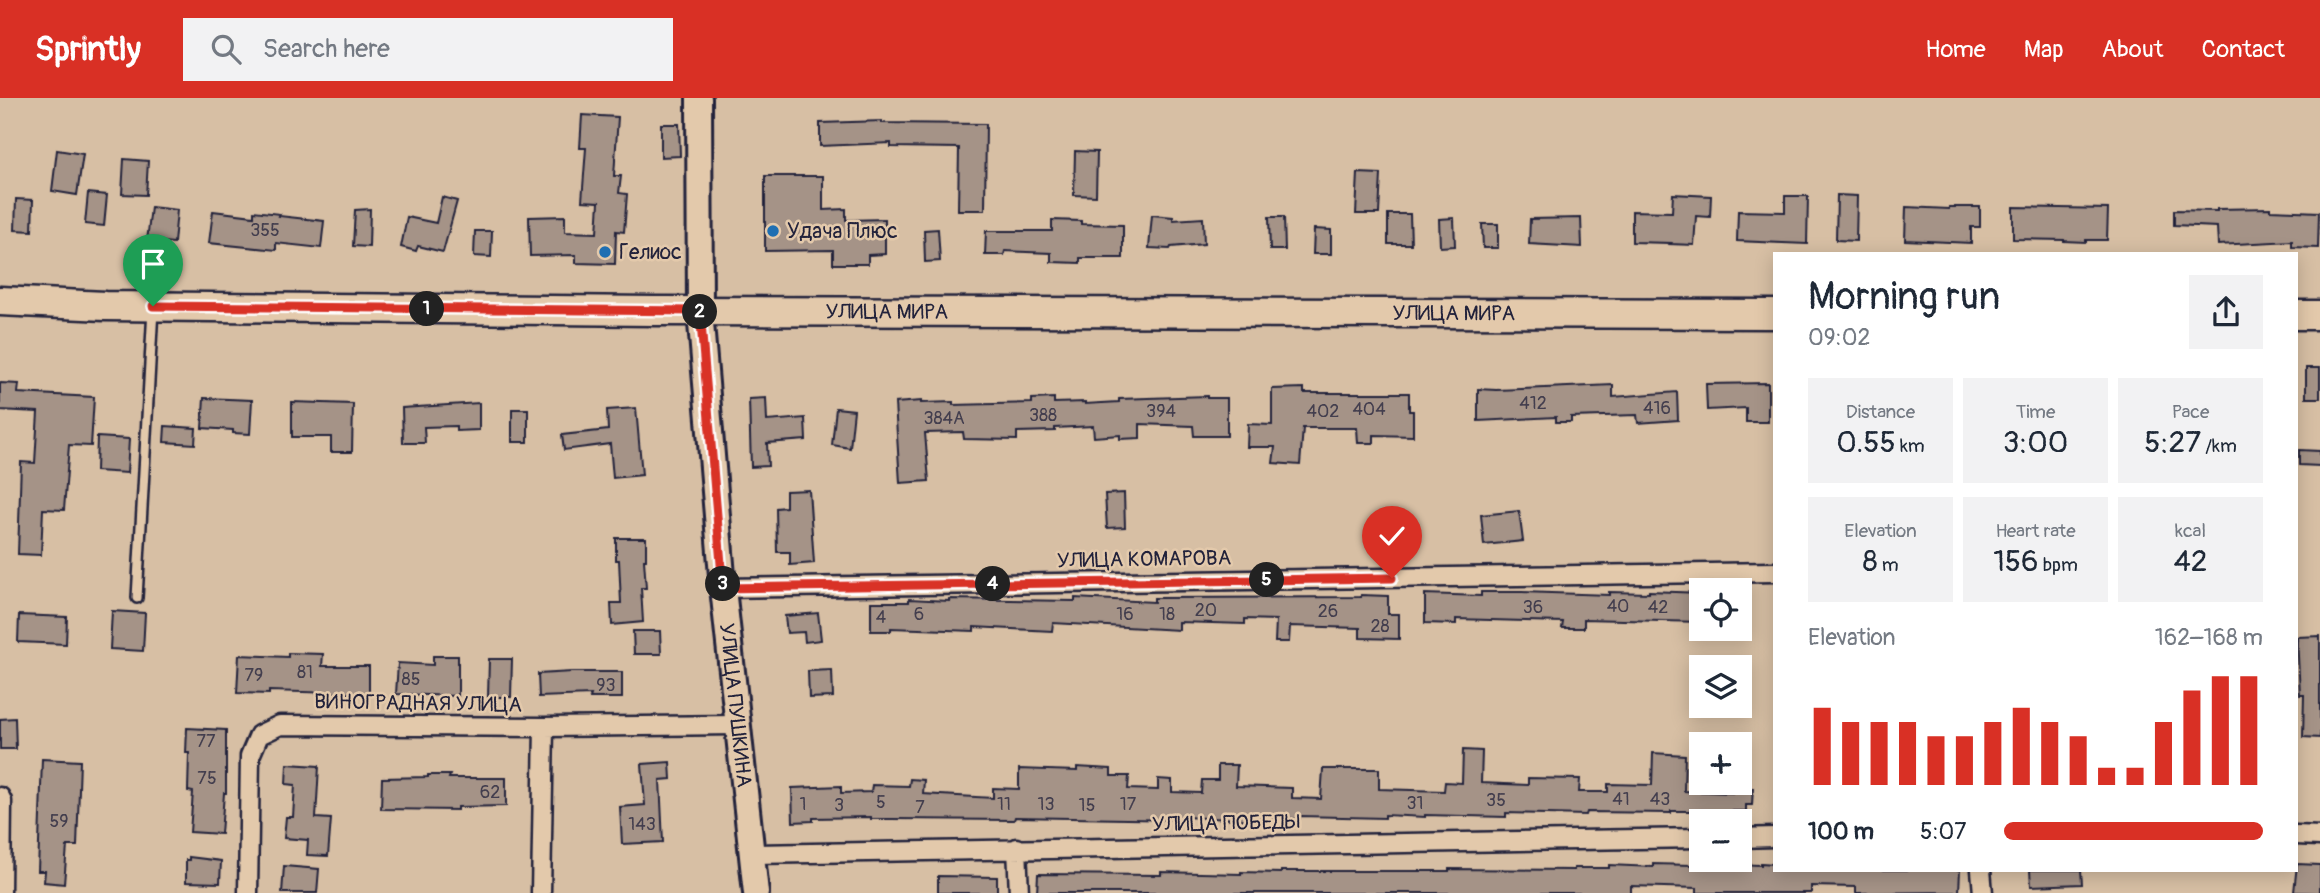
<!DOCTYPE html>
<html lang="en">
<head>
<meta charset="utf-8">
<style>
	:root { --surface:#fff; --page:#f2f2f3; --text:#1f2937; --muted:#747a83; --accent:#d93025 }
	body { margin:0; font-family:Pangolin,sans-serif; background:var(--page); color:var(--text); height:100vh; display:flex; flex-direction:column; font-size:26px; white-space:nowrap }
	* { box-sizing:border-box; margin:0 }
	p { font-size:23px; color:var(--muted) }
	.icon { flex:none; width:38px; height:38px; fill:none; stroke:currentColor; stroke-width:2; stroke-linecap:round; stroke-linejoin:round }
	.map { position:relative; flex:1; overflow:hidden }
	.panel { position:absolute; left:1773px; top:154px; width:525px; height:620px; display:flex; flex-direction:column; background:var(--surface); border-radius:0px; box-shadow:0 4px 18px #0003 }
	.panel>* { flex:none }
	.fabs { position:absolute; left:1689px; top:480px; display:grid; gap:14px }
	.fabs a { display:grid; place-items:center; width:63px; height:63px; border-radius:0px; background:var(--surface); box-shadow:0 4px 18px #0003; font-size:35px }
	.pin { position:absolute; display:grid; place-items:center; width:60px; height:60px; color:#fff; margin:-72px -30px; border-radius:50% 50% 50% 0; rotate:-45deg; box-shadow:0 0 7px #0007 }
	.pin .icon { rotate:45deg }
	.km { position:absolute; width:35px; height:35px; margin:-18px; border-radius:50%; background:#222; color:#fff; font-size:19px; line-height:35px; text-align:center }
	.round { display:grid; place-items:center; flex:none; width:74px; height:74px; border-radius:0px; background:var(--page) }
	.summary { display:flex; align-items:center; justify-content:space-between; height:119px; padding:0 35px }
	h1 { font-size:38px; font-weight:600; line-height:52px }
	.stats { display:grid; grid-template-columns:repeat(3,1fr); gap:10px; height:119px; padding:7px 35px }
	.stats div { display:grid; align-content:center; border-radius:0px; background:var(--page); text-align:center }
	.stats b { font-size:30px; font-weight:600 }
	.stats small { font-size:19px; font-weight:400 }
	.stats p { font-size:19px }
	.chart { height:196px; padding:14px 35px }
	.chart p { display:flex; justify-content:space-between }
	.chart svg { width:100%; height:126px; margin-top:7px; stroke:var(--accent); stroke-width:6 }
	ul { padding:0 35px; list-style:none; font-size:23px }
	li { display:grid; grid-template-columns:112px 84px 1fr; align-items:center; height:52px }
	li i { height:18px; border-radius:9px; background:var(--accent) }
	header { display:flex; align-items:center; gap:42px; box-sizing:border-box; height:98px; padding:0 35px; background:var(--accent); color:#fff }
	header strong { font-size:33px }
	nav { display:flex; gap:38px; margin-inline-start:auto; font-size:24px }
	.search { width:490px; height:63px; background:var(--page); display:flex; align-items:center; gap:18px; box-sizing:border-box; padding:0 24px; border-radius:0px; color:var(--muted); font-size:26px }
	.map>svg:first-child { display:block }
</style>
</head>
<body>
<header>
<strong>Sprintly</strong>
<div class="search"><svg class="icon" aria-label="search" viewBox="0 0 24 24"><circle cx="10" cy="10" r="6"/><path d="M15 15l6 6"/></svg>Search here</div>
<nav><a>Home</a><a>Map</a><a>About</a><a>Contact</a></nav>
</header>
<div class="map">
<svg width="2320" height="795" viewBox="0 0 2320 795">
	<rect width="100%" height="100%" fill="#d7bfa4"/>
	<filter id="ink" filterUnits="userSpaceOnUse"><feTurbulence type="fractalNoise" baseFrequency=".0143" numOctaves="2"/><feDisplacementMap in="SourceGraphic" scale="14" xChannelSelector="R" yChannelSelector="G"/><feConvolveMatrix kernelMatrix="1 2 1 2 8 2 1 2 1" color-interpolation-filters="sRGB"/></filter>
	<g filter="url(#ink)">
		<path fill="#a59387" stroke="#22223b" stroke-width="2" d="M 582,17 L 618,19 L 614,78 L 621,78 L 619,95 L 627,96 L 624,134 L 616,133 L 615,166 L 576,165 L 576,157 L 530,158 L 529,119 L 565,118 L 565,134 L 597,135 L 599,104 L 582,103 L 586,50 L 580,50 Z
			M 882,23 L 882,25 L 986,26 L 985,112 L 958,112 L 959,50 L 891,49 L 891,45 L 820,48 L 820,25 Z
			M 661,26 L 679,26 L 680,58 L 661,59 Z
			M 57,52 L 83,56 L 77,97 L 52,93 Z
			M 1075,53 L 1097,54 L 1096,98 L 1074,97 Z
			M 124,61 L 148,63 L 146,97 L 122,96 Z
			M 1358,75 L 1381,76 L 1379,116 L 1356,116 Z
			M 765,78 L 823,78 L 823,112 L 846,111 L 846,122 L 885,121 L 885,156 L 868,157 L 868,166 L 833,166 L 833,152 L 765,153 Z
			M 88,95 L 107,97 L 104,128 L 85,126 Z
			M 1673,96 L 1711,98 L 1710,119 L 1696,118 L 1694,147 L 1670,146 L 1671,145 L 1632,144 L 1632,113 L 1672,114 Z
			M 1837,97 L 1857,98 L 1856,143 L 1836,142 Z
			M 1785,98 L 1808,98 L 1807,146 L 1737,143 L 1738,113 L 1785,114 Z
			M 442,99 L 457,103 L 443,154 L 418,148 L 416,153 L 401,149 L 407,119 L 436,125 Z
			M 16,101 L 33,102 L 32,133 L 15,132 Z
			M 151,109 L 177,112 L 174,145 L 147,143 Z
			M 1906,109 L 1949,111 L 1949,109 L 1980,109 L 1980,129 L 1971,129 L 1971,145 L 1905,142 Z
			M 2013,109 L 2108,111 L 2107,142 L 2086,142 L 2086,144 L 2064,143 L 2064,142 L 2013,141 Z
			M 2270,110 L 2270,112 L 2319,114 L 2318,150 L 2292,149 L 2292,143 L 2218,147 L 2217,129 L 2174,127 L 2174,112 L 2217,113 L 2217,111 Z
			M 370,111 L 369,149 L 353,148 L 355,112 Z
			M 213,113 L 254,118 L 254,113 L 280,116 L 279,118 L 324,123 L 321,150 L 276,145 L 276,152 L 209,145 Z
			M 1388,116 L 1410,116 L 1411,146 L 1388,146 Z
			M 1152,117 L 1173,119 L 1173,122 L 1203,120 L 1204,146 L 1171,149 L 1170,151 L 1149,150 Z
			M 1269,119 L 1284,119 L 1285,152 L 1270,152 Z
			M 1454,120 L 1455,148 L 1440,149 L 1439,121 Z
			M 1581,120 L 1582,149 L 1529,146 L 1530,121 Z
			M 1052,122 L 1081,123 L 1081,126 L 1123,127 L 1123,160 L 1080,160 L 1080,165 L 1051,164 L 1051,155 L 1005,153 L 1004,157 L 985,157 L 986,133 L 1052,133 Z
			M 1482,126 L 1498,126 L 1498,150 L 1483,150 Z
			M 938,131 L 940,163 L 925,164 L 924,132 Z
			M 1314,131 L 1331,132 L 1331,156 L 1313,156 Z
			M 475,133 L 492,133 L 491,159 L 474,158 Z
			M 2306,270 L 2320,270 L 2320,300 L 2306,300 Z
			M 0,285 L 19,286 L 18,295 L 94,299 L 91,348 L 69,347 L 64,412 L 43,411 L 41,457 L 18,456 L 21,364 L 35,365 L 38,314 L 0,312 Z
			M 1768,285 L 1768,324 L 1746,324 L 1746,310 L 1707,312 L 1706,286 Z
			M 1613,287 L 1613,299 L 1677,294 L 1678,322 L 1638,325 L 1637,317 L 1571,319 L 1571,324 L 1556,324 L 1556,319 L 1478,323 L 1478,291 L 1496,292 Z
			M 1304,290 L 1304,295 L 1409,295 L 1409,313 L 1413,313 L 1413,338 L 1374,337 L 1374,345 L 1358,345 L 1357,330 L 1303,330 L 1300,367 L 1273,365 L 1275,349 L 1247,349 L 1248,326 L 1272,327 L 1272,291 Z
			M 1207,298 L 1207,300 L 1227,300 L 1227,338 L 1194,338 L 1193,328 L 1140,326 L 1140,340 L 1120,341 L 1120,337 L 1094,339 L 1093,328 L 1055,330 L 1055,333 L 1017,334 L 1017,342 L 964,341 L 963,334 L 925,335 L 929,383 L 900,385 L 895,305 L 921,303 L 921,305 L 953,304 L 953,307 L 1032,305 L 1032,301 L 1054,300 L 1054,305 L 1085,304 L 1085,306 L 1119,304 L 1119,301 Z
			M 204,300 L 252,302 L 250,336 L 233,335 L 233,332 L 202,330 Z
			M 766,300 L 767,323 L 805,320 L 806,342 L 767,345 L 768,368 L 751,369 L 749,301 Z
			M 292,304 L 353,306 L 352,354 L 331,354 L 331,339 L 292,339 Z
			M 479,305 L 479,332 L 456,333 L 456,328 L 424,329 L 425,345 L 403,345 L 402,310 Z
			M 636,310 L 642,377 L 613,380 L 610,346 L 564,352 L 562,337 L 608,332 L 607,312 Z
			M 836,310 L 854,312 L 850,350 L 832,347 Z
			M 512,311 L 528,311 L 528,344 L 512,344 Z
			M 165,328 L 196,330 L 195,346 L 164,344 Z
			M 97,339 L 129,341 L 127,375 L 96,373 Z
			M 2299,352 L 2320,353 L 2320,368 L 2299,367 Z
			M 809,392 L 814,465 L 790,467 L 790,454 L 777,454 L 776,410 L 786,409 L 786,393 Z
			M 1124,395 L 1125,429 L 1107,430 L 1105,396 Z
			M 1519,413 L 1523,443 L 1484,447 L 1481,417 Z
			M 616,440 L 646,440 L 646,462 L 644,462 L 646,490 L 641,490 L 643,524 L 612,527 L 611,505 L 621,505 L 619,462 L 616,462 Z
			M 1649,493 L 1701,495 L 1701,524 L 1584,521 L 1584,530 L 1562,530 L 1563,524 L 1456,521 L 1456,526 L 1425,525 L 1425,496 L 1481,498 L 1481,494 L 1522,494 L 1609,497 L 1609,494 L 1649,495 Z
			M 1361,497 L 1388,498 L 1388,516 L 1399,516 L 1399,541 L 1360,540 L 1360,530 L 1290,528 L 1289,544 L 1275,544 L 1276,522 L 1245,521 L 1245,526 L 1179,524 L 1179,532 L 1053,525 L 1052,533 L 974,529 L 974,533 L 891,530 L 891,533 L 871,533 L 871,504 L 909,504 L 909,501 L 949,503 L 949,501 L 1075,503 L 1075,500 L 1154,504 L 1154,500 L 1361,499 Z
			M 112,513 L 145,515 L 143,553 L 110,551 Z
			M 818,515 L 821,542 L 805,544 L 804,534 L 787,535 L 785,518 Z
			M 19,517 L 67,519 L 66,546 L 18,544 Z
			M 633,533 L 660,533 L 661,556 L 634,556 Z
			M 2320,538 L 2320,640 L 2303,639 L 2304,597 L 2300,597 L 2297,539 Z
			M 288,555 L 323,556 L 322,568 L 369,568 L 369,596 L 269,593 L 269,596 L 237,595 L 239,557 L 288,559 Z
			M 433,558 L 458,558 L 458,598 L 396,596 L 398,565 L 433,567 Z
			M 489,561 L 512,561 L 511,599 L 488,599 Z
			M 832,572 L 833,599 L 809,600 L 808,573 Z
			M 572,574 L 622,574 L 622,600 L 590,600 L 591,597 L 539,599 L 538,576 Z
			M 15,620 L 16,651 L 0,651 L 0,621 Z
			M 187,630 L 226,632 L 226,695 L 224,695 L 221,736 L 190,734 L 193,694 L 188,693 L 189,655 L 186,655 Z
			M 1463,652 L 1482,653 L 1481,685 L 1528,687 L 1528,680 L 1580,681 L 1579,694 L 1608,694 L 1608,686 L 1652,687 L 1653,655 L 1685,657 L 1684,693 L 1732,695 L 1732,690 L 1753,690 L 1752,707 L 1746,707 L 1746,713 L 1671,713 L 1671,715 L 1587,714 L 1586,717 L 1506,715 L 1506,719 L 1425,717 L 1425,719 L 1385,717 L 1385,720 L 1300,718 L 1300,721 L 1261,720 L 1261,722 L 1182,719 L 1182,722 L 1015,719 L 1014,722 L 891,721 L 871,721 L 871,719 L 813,720 L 813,723 L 793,724 L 792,690 L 841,688 L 841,695 L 871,694 L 872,687 L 909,688 L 910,681 L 924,682 L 923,696 L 993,700 L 993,690 L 1019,691 L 1019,671 L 1077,673 L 1077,669 L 1111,671 L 1111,678 L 1129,678 L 1128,691 L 1158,692 L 1158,681 L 1172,682 L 1172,694 L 1201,695 L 1202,682 L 1218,682 L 1218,667 L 1237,667 L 1236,688 L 1292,690 L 1292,700 L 1321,701 L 1323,671 L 1379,671 L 1379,691 L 1444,693 L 1445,684 L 1462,685 Z
			M 42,661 L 80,663 L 77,748 L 67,748 L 64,786 L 44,784 L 45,773 L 38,773 Z
			M 670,664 L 671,681 L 660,682 L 663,744 L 622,746 L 620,709 L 645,707 L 642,666 Z
			M 287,666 L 319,668 L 316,720 L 331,721 L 328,758 L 307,757 L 308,742 L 284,740 L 286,719 L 293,719 L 295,687 L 286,686 Z
			M 428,677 L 450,677 L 449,680 L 506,680 L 506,708 L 458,709 L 458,712 L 381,711 L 382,680 L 428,679 Z
			M 189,759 L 221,763 L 220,785 L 186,784 L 186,762 L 189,762 Z
			M 1761,765 L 1774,766 L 1774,772 L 1960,772 L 1959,794 L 1856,795 L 1856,789 L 1811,788 L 1811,795 L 1697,795 L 1697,790 L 1631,788 L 1631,795 L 1037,795 L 1038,776 L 1161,777 L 1161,774 L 1241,776 L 1241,774 L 1281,775 L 1281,773 L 1449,773 L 1449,771 L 1574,772 L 1574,770 L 1609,770 L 1609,767 L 1653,769 L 1653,766 L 1733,768 L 1733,766 L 1761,767 Z
			M 2297,766 L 2320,767 L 2320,795 L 2294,794 Z
			M 284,768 L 319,771 L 317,795 L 282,795 Z
			M 2030,772 L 2081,772 L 2082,786 L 2031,788 Z
			M 938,778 L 997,779 L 997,795 L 938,795 Z"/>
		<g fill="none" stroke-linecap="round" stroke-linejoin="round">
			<defs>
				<path id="lane" d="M 137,500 L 153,211"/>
				<path id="street" d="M 723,490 L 1774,474
					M 0,699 L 2,703 L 1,795
					M 2296,737 L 2320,738
					M 1740,740 L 1774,739
					M 1017,750 L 1019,795
					M 751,756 L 1701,740
					M 1981,772 L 1983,795
					M 248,795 L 250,658 L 259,637 L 280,627 L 544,629 L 738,627
					M 541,795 L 544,629"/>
				<g id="secondary">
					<path id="s1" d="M 699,0 L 700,213 L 723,490 L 756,795"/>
				</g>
				<g id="primary">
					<path id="s2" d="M 0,203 L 105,208 L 654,213 L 1774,216"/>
					<path d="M 2296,217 L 2320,217"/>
				</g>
			</defs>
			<use href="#lane" stroke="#22223b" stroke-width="14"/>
			<use href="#street" stroke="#22223b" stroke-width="23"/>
			<use href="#secondary" stroke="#22223b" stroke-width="30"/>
			<use href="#primary" stroke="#22223b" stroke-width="33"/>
			<use href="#lane" stroke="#e3c9ab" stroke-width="9"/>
			<use href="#street" stroke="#e3c9ab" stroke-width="18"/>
			<use href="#secondary" stroke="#e3c9ab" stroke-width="24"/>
			<use href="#primary" stroke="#e3c9ab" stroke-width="28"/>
		</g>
	</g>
	<g fill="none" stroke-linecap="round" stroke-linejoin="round" filter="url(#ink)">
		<defs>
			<path id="route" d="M 153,208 L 700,213 L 723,490 L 1392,480"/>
		</defs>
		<use href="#route" stroke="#fff" stroke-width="14"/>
		<use href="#route" stroke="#d93025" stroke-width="9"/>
	</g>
	<g fill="#1f6fb2" stroke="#e3c9ab" stroke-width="2.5">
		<circle cx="773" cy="133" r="7"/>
		<circle cx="605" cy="154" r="7"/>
	</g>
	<g text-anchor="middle" stroke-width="5" stroke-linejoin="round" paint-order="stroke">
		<g font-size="18" fill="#433e4e">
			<text x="265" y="138">355</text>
			<text x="1533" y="311">412</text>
			<text x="1657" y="316">416</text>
			<text x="1369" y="317">404</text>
			<text x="1161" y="319">394</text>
			<text x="1323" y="319">402</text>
			<text x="1043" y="323">388</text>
			<text x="944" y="326">384А</text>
			<text x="1618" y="514">40</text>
			<text x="1533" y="515">36</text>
			<text x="1658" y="515">42</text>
			<text x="1206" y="518">20</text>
			<text x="1328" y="519">26</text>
			<text x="919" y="522">6</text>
			<text x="1125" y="522">16</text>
			<text x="1167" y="522">18</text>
			<text x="881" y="525">4</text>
			<text x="1380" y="534">28</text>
			<text x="305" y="580">81</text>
			<text x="254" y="583">79</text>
			<text x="411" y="587">85</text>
			<text x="606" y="593">93</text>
			<text x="206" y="649">77</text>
			<text x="207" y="686">75</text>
			<text x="490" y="700">62</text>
			<text x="1621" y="707">41</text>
			<text x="1660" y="707">43</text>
			<text x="1496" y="708">35</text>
			<text x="881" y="710">5</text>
			<text x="1415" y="711">31</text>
			<text x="803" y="712">1</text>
			<text x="1004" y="712">11</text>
			<text x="1046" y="712">13</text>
			<text x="1128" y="712">17</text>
			<text x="839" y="713">3</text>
			<text x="1087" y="713">15</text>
			<text x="920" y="715">7</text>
			<text x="59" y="729">59</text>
			<text x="642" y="732">143</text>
		</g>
		<g font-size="21" fill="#22223b" stroke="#e3c9ab" text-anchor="start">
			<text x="787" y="140">Удача Плюс</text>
			<text x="619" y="161">Гелиос</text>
		</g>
		<g font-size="21" fill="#22223b" stroke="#e3c9ab">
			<text dy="7" stroke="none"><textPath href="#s2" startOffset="887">УЛИЦА МИРА</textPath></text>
			<text dy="7" stroke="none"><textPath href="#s2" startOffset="1454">УЛИЦА МИРА</textPath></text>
			<text transform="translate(1144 461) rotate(-1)" y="7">УЛИЦА КОМАРОВА</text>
			<text transform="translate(418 605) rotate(1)" y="7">ВИНОГРАДНАЯ УЛИЦА</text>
			<text dy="7" stroke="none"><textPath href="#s1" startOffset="609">УЛИЦА ПУШКИНА</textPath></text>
			<text transform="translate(1226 725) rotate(-1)" y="7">УЛИЦА ПОБЕДЫ</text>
		</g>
	</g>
</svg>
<div class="fabs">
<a><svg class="icon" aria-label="locate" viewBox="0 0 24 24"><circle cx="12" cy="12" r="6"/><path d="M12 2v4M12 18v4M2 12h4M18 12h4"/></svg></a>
<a><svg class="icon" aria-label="layers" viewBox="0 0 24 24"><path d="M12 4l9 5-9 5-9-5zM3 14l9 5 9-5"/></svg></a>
<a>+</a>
<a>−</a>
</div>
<div class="pin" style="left:153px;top:208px;background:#1e9e55"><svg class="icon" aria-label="arrive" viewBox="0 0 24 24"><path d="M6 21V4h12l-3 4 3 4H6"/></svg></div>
<div class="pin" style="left:1392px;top:480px;background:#d93025"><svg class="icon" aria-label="check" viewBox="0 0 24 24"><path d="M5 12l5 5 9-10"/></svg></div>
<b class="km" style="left:427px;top:211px">1</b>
<b class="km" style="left:700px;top:214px">2</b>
<b class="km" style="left:723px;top:486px">3</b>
<b class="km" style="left:993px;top:486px">4</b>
<b class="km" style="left:1267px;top:482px">5</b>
<section class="panel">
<div class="summary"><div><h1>Morning run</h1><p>09:02</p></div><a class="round"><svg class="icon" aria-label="share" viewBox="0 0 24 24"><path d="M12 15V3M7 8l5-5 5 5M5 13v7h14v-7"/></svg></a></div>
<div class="stats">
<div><p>Distance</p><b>0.55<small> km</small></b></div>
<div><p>Time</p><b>3:00</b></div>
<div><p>Pace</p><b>5:27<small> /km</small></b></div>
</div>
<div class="stats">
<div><p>Elevation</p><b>8<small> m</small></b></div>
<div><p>Heart rate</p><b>156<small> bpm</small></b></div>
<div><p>kcal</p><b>42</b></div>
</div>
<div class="chart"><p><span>Elevation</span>162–168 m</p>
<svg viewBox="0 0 160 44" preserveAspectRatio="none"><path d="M5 44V17M15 44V22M25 44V22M35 44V22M45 44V27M55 44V27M65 44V22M75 44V17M85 44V22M95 44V27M105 44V38M115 44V38M125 44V22M135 44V11M145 44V6M155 44V6"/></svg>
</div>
<ul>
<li><b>100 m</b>5:07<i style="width:100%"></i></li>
</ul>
</section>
</div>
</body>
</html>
